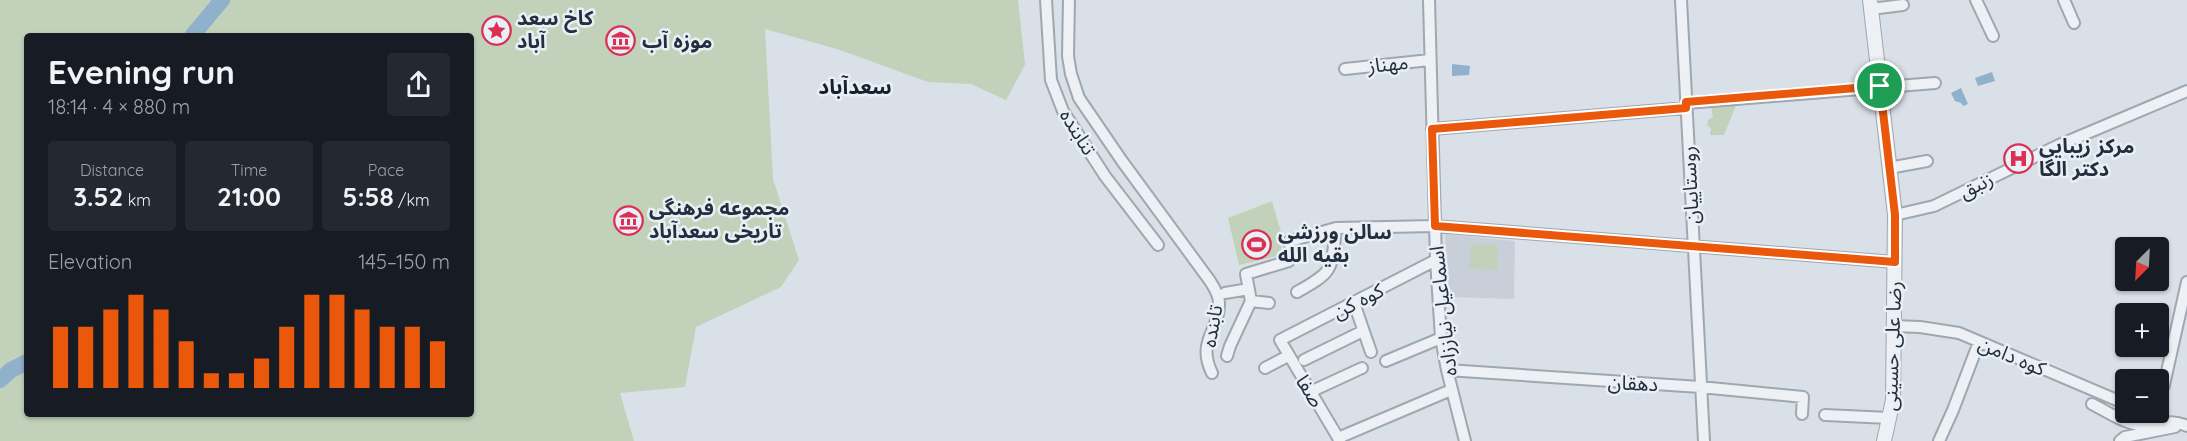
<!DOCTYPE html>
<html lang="en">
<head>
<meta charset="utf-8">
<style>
	:root { --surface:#171b24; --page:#242831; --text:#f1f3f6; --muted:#9ea1a6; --accent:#ea580c }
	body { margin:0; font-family:Quicksand,"Noto Sans Arabic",sans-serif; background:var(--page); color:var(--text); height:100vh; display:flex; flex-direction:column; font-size:22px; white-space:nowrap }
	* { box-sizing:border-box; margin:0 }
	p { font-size:20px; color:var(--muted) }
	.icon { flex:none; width:33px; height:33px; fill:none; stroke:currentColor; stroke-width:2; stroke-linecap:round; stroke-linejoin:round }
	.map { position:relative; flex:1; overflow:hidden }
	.panel { position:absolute; left:24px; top:33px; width:450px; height:384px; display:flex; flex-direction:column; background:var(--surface); border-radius:6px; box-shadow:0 2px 4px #0004 }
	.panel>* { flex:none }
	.needle { width:39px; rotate:204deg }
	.fabs { position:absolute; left:2115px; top:237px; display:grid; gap:12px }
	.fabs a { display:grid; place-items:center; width:54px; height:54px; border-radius:6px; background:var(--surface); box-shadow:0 2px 4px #0004; font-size:30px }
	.pin { position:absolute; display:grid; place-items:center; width:51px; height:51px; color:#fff; margin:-26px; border:3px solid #fff; border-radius:50%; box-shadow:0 2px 6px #0007 }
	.round { display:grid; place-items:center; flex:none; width:63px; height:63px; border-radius:6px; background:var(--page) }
	.summary { display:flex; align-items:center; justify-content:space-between; height:102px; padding:0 24px }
	h1 { font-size:33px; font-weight:800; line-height:45px }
	.stats { display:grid; grid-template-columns:repeat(3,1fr); gap:9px; height:102px; padding:6px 24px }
	.stats div { display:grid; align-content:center; border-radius:6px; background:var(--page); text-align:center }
	.stats b { font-size:26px; font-weight:800 }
	.stats small { font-size:16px; font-weight:400 }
	.stats p { font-size:16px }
	.chart { height:168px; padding:12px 24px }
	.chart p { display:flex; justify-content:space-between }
	.chart svg { width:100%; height:108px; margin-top:6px; stroke:var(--accent); stroke-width:6 }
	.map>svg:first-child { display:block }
</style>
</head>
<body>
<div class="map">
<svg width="2187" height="441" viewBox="0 0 2187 441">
	<rect width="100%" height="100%" fill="#dae0e7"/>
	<path fill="#c8cfd9" d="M 1445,234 L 1515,241 L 1514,299 L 1449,297 Z"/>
	<path fill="#c2d2ba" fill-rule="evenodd" d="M 0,0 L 1018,0 L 1025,65 L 1006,100 L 971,84 L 928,82 L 837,49 L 765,29 L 773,179 L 799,260 L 781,287 L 696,327 L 685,387 L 620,393 L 634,441 L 0,441 ZM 27,36 L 471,36 L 471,414 L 27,414 Z
		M 1739,98 L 1724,135 L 1710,135 L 1711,128 L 1707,125 L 1708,120 L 1713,117 L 1711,106 Z
		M 1272,201 L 1281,232 L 1281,255 L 1239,265 L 1228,218 Z
		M 1471,244 L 1498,245 L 1497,270 L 1469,268 Z"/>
	<path fill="#90b1cb" d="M 1452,64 L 1470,66 L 1469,75 L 1452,76 Z
		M 1992,72 L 1995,81 L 1978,86 L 1975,78 Z
		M 1961,88 L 1968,104 L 1963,106 L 1961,103 L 1955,101 L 1951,93 Z"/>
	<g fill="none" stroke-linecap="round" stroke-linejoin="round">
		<path stroke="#90b1cb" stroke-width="16" d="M 192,36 L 222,0
			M 0,380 L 11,370 L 27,362"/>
		<defs>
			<path id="minor" d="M 1046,0 L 1051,80 L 1063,111 L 1105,176 L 1158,245
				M 1069,0 L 1068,56 L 1071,74 L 1079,98 L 1122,161 L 1210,281 C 1214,287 1219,295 1219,303 C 1220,330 1196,341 1212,373
				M 1429,0 L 1436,260 L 1441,338 L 1447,370 L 1465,441
				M 1681,0 L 1704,441
				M 1976,0 L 1993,36
				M 2064,0 L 2074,23
				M 1871,9 L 1903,5
				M 1345,69 L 1430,60
				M 1686,103 L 1935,83
				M 1432,129 L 1686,108
				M 1889,168 L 1927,161
				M 1895,215 L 1934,206 L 2059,145 L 2187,91
				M 1297,292 C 1335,271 1331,270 1336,228
				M 1225,293 L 1249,289
				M 1251,301 L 1269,303
				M 1354,303 L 1371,352
				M 1894,326 L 1920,327 L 1959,333 L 2126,404
				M 1227,356 L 1230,346 L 1251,301 L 1246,274 L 1289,261 L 1291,257 L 1290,241 L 1336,228 L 1435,226 L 1895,262
				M 1304,360 L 1363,331
				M 1386,361 L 1441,338
				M 1265,368 L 1288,356
				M 1447,370 L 1700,387 L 1803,397 L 1802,414
				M 1310,392 L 1362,368
				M 2158,398 L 2164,385 L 2187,282
				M 2092,404 C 2108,412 2123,423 2140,425 C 2159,427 2168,417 2187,426
				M 1825,415 L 1889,418
				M 1338,438 L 1451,390
				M 1340,441 L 1280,340 L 1436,260
				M 1939,441 L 1953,410 L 1979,342
				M 2120,441 L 2125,437 L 2175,427"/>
			<path id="tertiary" d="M 1870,0 L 1895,215 L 1893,400 L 1884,441"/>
		</defs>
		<use href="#minor" stroke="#9fa7b1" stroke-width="14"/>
		<use href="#tertiary" stroke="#9fa7b1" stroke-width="16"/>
		<use href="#minor" stroke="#edf0f5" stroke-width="10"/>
		<use href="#tertiary" stroke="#edf0f5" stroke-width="14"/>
	</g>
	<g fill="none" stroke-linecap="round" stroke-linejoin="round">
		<defs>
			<path id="route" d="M 1880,86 L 1895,215 L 1895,262 L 1435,226 L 1432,129 L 1686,108 L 1686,102 Z"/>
		</defs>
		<use href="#route" stroke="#fff" stroke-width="12"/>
		<use href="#route" stroke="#ea580c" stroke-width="8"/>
	</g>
	<defs>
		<symbol id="sight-ring" viewBox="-11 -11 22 22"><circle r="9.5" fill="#e9eff5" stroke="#dc2f54" stroke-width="1.5"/><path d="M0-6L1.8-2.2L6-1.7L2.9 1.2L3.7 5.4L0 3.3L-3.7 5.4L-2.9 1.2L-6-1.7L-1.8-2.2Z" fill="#dc2f54"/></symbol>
		<symbol id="museum-ring" viewBox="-11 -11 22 22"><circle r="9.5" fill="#e9eff5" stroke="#dc2f54" stroke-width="1.5"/><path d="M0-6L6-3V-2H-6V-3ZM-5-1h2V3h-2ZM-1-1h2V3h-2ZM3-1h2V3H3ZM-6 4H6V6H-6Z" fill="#dc2f54"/></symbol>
		<symbol id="hospital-ring" viewBox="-11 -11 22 22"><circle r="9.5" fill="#e9eff5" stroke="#dc2f54" stroke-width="1.5"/><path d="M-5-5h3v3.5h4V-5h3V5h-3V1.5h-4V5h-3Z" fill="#dc2f54"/></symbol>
		<symbol id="stadium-ring" viewBox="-11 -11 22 22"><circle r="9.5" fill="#e9eff5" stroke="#dc2f54" stroke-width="1.5"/><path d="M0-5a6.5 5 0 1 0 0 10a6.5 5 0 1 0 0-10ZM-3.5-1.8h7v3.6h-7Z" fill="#dc2f54"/></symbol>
	</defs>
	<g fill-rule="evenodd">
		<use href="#sight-ring" x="480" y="14" width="33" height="33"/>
		<use href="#museum-ring" x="604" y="24" width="33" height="33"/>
		<use href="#hospital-ring" x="2002" y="142" width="33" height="33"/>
		<use href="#museum-ring" x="612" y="204" width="33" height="33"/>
		<use href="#stadium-ring" x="1240" y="228" width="33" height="33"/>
	</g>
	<g text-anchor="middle" stroke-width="5" stroke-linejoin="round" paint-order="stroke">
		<g font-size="20" font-weight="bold" fill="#232f3e" stroke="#e9eff5" text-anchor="start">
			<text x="517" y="25">کاخ سعد<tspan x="517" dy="23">آباد</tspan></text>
			<text x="642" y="48">موزه آب</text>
			<text x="2039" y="153">مرکز زیبایی<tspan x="2039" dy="23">دکتر الگا</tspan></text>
			<text x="649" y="215">مجموعه فرهنگی<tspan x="649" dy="23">تاریخی سعدآباد</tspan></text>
			<text x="1278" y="239">سالن ورزشی<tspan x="1278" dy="23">بقیه الله</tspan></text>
		</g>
		<g font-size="20" fill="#232f3e" stroke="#e9eff5">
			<text transform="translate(1388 64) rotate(-6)" y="7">مهناز</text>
			<text transform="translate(1078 132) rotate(58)" y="7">تنابنده</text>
			<text transform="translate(1690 185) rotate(-93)" y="7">روستاییان</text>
			<text transform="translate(1976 185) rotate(-26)" y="7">زنبق</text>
			<text transform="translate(1358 301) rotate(-27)" y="7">کوه کن</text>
			<text transform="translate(1443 311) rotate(-96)" y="7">اسماعیل نیاززاده</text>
			<text transform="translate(1212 326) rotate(-80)" y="7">تابنده</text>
			<text transform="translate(1892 346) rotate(-88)" y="7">رضا علی حسینی</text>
			<text transform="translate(2012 356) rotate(23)" y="7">کوه دامن</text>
			<text transform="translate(1633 383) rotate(3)" y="7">دهقان</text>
			<text transform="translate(1310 391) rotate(58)" y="7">صفا</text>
		</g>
		<g font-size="21" font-weight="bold" fill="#16202e" stroke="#e9eff5">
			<text x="855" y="94">سعدآباد</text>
		</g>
	</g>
</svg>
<div class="fabs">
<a><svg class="needle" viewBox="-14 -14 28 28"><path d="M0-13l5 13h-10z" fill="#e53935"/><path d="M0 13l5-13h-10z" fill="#9ea1a6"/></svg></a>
<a>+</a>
<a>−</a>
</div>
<div class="pin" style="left:1880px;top:86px;background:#1e9e55"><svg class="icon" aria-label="arrive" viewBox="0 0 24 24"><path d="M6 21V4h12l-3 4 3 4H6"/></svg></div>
<section class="panel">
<div class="summary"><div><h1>Evening run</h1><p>18:14 · 4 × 880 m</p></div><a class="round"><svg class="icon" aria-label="share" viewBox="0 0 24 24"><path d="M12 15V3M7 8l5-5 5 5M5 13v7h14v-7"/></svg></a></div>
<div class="stats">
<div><p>Distance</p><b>3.52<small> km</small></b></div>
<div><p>Time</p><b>21:00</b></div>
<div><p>Pace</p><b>5:58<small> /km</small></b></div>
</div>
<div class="chart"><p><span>Elevation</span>145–150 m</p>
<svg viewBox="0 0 160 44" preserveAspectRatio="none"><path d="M5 44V19M15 44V19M25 44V12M35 44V6M45 44V12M55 44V25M65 44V38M75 44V38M85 44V32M95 44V19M105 44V6M115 44V6M125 44V12M135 44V19M145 44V19M155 44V25"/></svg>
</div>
</section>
</div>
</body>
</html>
